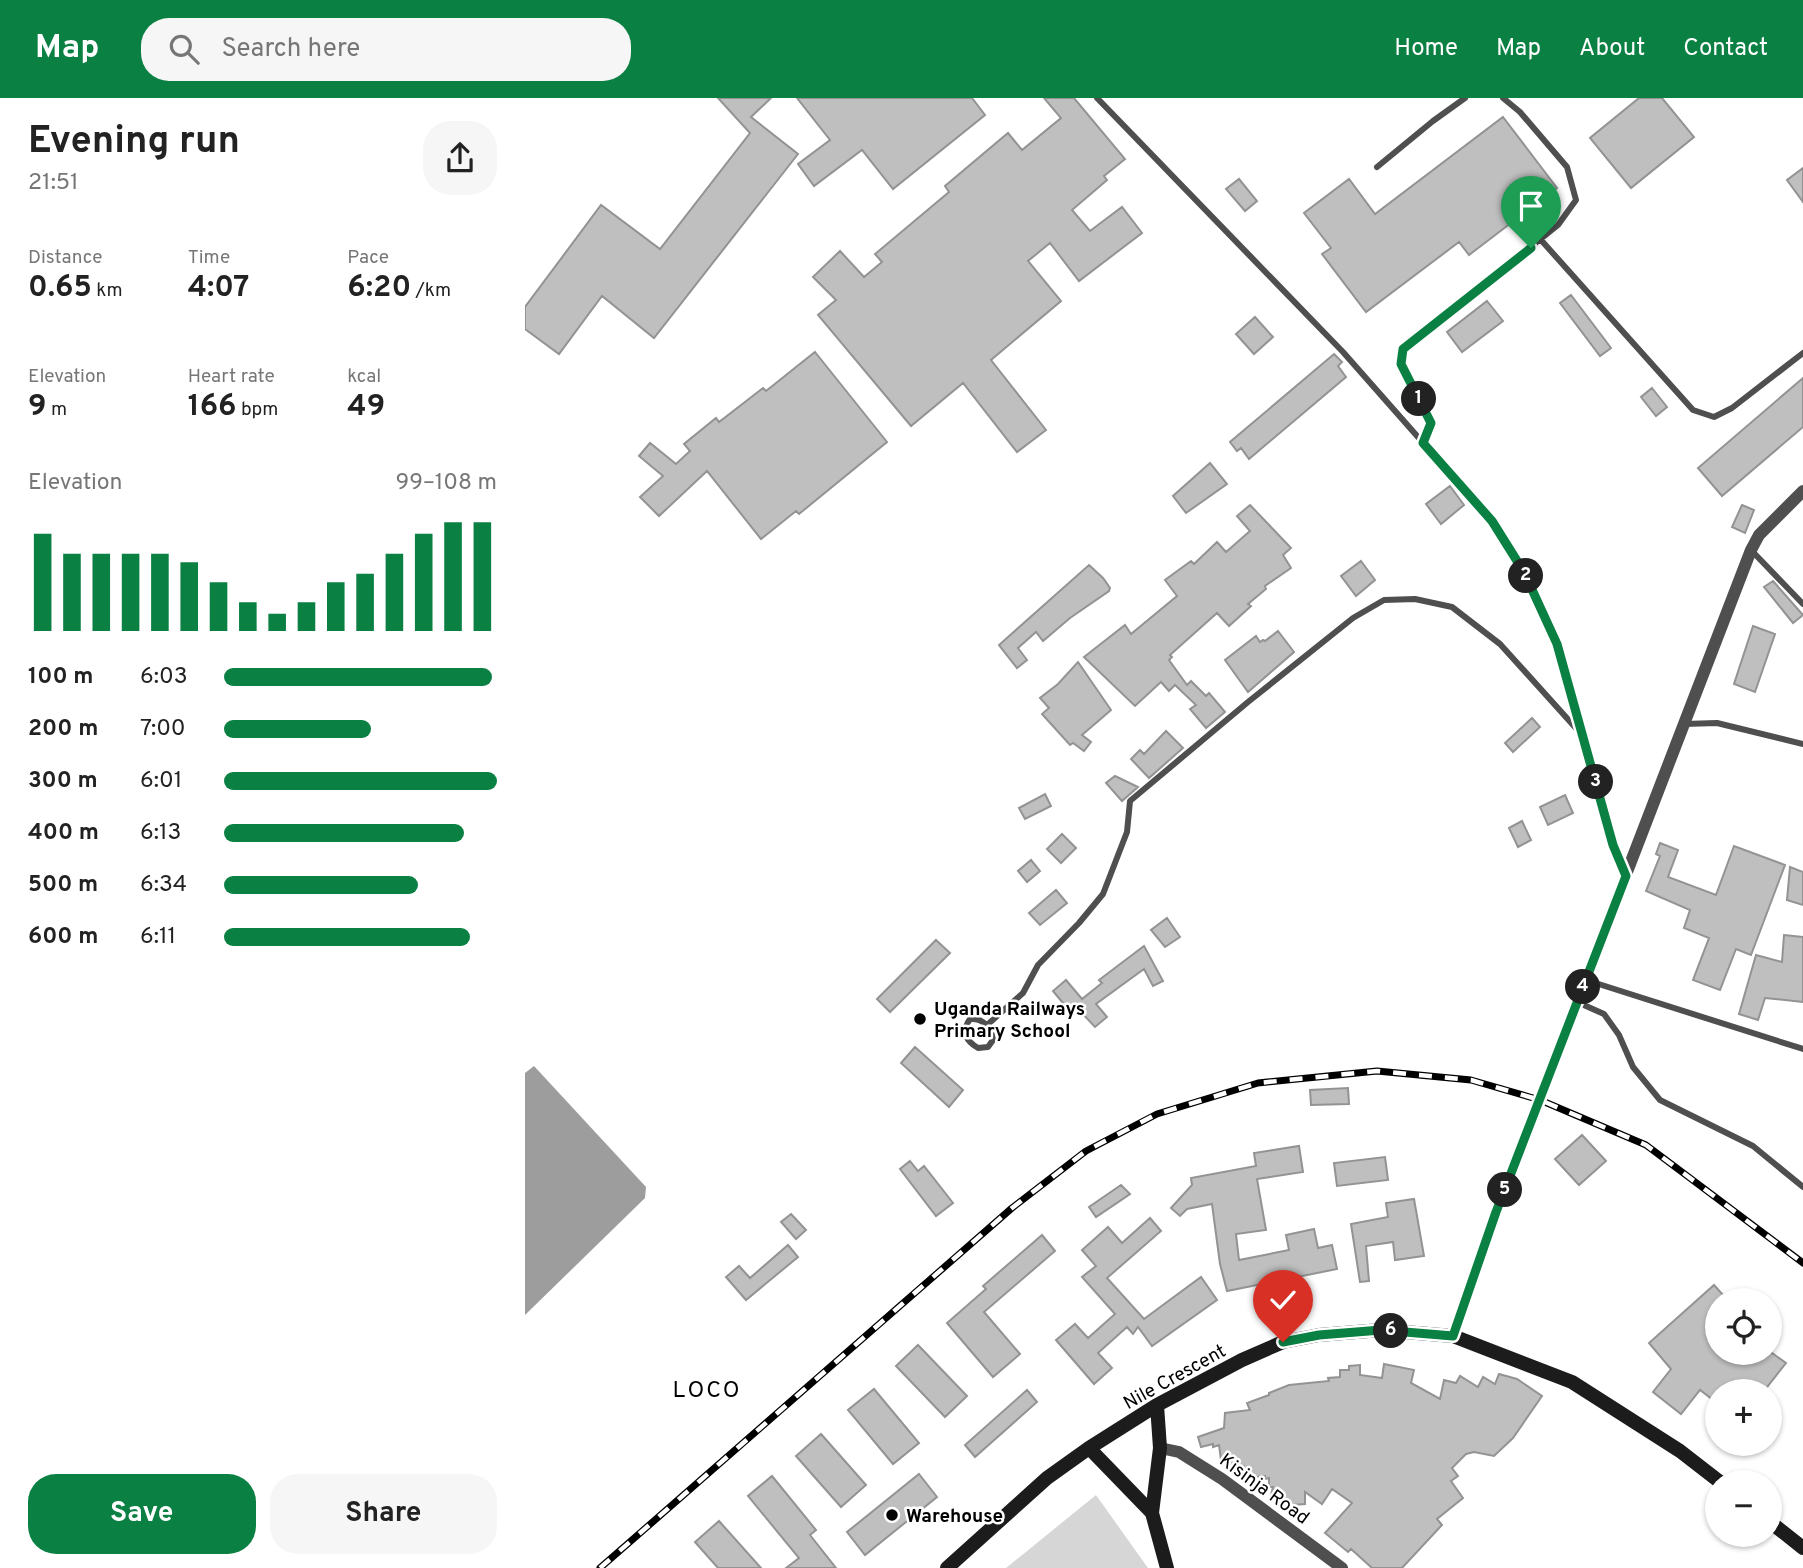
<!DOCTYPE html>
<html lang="en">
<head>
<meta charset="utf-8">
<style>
	:root { --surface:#fff; --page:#f6f6f6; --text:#222; --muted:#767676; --accent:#0b8043 }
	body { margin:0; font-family:Overpass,sans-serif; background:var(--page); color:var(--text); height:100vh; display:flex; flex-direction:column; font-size:26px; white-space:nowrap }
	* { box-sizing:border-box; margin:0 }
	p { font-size:23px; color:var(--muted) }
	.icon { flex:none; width:38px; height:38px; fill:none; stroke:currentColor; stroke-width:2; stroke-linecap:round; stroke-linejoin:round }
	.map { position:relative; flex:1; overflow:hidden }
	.sheet { display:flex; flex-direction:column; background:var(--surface); width:525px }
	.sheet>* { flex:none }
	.fabs { position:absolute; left:1180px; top:1190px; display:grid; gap:14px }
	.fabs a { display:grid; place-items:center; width:77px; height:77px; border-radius:50%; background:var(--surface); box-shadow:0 2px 5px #0004; font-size:35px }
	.pin { position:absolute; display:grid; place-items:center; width:60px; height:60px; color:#fff; margin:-72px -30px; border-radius:50% 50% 50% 0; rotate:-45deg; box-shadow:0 0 7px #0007 }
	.pin .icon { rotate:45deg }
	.km { position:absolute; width:35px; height:35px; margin:-18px; border-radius:50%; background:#222; color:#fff; font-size:19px; line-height:35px; text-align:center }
	.round { display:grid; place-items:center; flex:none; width:74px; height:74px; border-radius:28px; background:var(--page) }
	.summary { display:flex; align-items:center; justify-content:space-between; height:119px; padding:0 28px }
	h1 { font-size:38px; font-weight:700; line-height:52px }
	.figures { display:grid; grid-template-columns:repeat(3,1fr); gap:10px; height:119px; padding:7px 28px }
	.figures div { display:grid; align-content:center }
	.figures b { font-size:30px; font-weight:700 }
	.figures small { font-size:19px; font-weight:400 }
	.figures p { font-size:19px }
	.chart { height:196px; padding:14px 28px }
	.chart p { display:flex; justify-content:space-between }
	.chart svg { width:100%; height:126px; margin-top:7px; stroke:var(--accent); stroke-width:6 }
	.cta { display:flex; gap:14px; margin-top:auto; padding:14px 28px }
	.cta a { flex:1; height:80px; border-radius:28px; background:var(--accent); color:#fff; font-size:28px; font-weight:700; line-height:80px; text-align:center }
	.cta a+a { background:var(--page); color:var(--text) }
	ul { padding:0 28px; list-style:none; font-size:23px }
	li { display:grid; grid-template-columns:112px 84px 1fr; align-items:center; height:52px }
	li i { height:18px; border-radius:9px; background:var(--accent) }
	header { display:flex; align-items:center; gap:42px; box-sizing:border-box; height:98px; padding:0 35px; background:var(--accent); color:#fff }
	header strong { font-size:33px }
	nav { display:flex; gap:38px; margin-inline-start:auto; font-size:24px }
	.search { width:490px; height:63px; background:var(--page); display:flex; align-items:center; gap:18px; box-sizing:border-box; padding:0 24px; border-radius:28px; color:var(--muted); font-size:26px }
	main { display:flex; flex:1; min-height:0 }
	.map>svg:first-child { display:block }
</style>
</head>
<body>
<header>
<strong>Map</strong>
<div class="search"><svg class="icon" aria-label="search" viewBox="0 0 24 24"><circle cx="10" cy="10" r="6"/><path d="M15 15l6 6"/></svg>Search here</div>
<nav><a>Home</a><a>Map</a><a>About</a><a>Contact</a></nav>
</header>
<main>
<section class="sheet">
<div class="summary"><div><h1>Evening run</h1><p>21:51</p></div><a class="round"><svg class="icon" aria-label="share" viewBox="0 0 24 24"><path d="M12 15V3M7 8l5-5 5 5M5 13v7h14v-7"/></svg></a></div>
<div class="figures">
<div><p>Distance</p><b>0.65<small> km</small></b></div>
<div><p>Time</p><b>4:07</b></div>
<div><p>Pace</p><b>6:20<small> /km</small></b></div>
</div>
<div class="figures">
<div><p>Elevation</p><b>9<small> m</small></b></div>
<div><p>Heart rate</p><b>166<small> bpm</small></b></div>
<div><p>kcal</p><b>49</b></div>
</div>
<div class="chart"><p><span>Elevation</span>99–108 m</p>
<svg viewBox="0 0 160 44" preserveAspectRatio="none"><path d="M5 44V10M15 44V17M25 44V17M35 44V17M45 44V17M55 44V20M65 44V27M75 44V34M85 44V38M95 44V34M105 44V27M115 44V24M125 44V17M135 44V10M145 44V6M155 44V6"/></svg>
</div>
<ul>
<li><b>100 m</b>6:03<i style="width:98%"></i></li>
<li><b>200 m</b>7:00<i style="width:54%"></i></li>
<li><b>300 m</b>6:01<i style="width:100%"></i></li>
<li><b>400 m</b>6:13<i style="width:88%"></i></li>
<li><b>500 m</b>6:34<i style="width:71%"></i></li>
<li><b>600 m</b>6:11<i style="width:90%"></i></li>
</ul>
<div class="cta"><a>Save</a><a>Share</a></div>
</section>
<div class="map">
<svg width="1278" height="1470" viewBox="0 0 1278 1470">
	<rect width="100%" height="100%" fill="#fff"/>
	<path fill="#d6d6d6" d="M 571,1397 L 623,1470 L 481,1470 Z"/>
	<path fill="#9d9d9d" d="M 9,968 L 121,1089 L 120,1100 L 0,1217 L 0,975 Z"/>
	<path fill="#bfbfbf" stroke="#939393" stroke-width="2" d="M 193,0 L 246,0 L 226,19 L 273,56 L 129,240 L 77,198 L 34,256 L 0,231 L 0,209 L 76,107 L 135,151 L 225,35 Z
		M 272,0 L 447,0 L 460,17 L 368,91 L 337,52 L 289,88 L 273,66 L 305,42 Z
		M 519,0 L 549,0 L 600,61 L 579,78 L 582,82 L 547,112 L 565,133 L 597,109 L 617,135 L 554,183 L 525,145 L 503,163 L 536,203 L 466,262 L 521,332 L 492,354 L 438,285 L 386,328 L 293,217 L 311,202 L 288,179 L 315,153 L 339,179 L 357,164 L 350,156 L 424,94 L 420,88 L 483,35 L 497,52 L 536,20 Z
		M 1114,0 L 1137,0 L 1169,39 L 1106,90 L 1065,40 Z
		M 978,19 L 1032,90 L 944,157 L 934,144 L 841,214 L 797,156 L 806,150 L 779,115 L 824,81 L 850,116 Z
		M 1278,70 L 1278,104 L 1262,82 Z
		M 714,81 L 732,103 L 720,113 L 701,91 Z
		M 1046,197 L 1086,250 L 1075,258 L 1035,205 Z
		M 962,203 L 978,223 L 937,254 L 922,234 Z
		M 730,219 L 748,239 L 729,256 L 711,236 Z
		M 290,254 L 362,344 L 274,416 L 271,413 L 236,441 L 182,373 L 134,418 L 115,399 L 138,378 L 114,358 L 125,345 L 151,366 L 165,353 L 159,346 L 191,320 L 194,324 L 238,290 L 241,293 Z
		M 809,256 L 817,264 L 813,268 L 821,279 L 724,361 L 716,350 L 712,353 L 705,344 Z
		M 1278,280 L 1278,329 L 1197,398 L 1173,370 Z
		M 1127,290 L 1142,309 L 1131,318 L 1116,299 Z
		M 685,365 L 702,386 L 661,415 L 648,398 Z
		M 925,388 L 939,407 L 916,426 L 901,406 Z
		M 725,407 L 766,450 L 758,457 L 766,470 L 740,488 L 741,491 L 723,506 L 726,508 L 704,528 L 692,515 L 645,557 L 647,559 L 644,562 L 662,587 L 666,583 L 681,598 L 684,595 L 700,614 L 681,630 L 665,611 L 671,607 L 650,587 L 644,593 L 636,584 L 610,608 L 559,559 L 600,527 L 606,536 L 652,498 L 640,482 L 666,463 L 669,466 L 692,444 L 701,454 L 725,433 L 712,418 Z
		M 1217,407 L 1229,412 L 1220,435 L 1207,429 Z
		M 836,463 L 850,482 L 831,498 L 816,478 Z
		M 564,467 L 578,480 L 585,490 L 584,493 L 545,520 L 518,543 L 511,534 L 493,550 L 502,562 L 492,570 L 474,547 Z
		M 1248,483 L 1278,517 L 1268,525 L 1239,489 Z
		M 1228,528 L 1250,536 L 1230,594 L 1209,586 Z
		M 753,533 L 769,554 L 723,594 L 700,562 L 731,538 L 735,544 L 738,542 L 740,543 Z
		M 553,564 L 586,612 L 557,637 L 566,644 L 559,653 L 548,645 L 545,647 L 517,616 L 524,610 L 515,600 L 533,586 Z
		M 1007,620 L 1015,629 L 988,654 L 980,645 Z
		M 641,633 L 658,650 L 624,680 L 606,661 L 615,652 L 619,656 Z
		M 590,678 L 613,689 L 597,703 L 581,685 Z
		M 520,696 L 526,708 L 500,721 L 494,710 Z
		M 1040,697 L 1048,715 L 1023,727 L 1015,709 Z
		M 997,723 L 1006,742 L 993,749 L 984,730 Z
		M 537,736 L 551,750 L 536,765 L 522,751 Z
		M 1135,745 L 1153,752 L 1143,779 L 1191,797 L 1209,748 L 1260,767 L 1226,857 L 1211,851 L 1195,892 L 1168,882 L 1184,840 L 1159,830 L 1165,812 L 1121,793 L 1135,758 L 1131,756 Z
		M 506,762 L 515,773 L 502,784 L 493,773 Z
		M 1265,769 L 1278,774 L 1278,807 L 1262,802 Z
		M 531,792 L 542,805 L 515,827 L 504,815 Z
		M 642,820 L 655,839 L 640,849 L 626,832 Z
		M 1259,837 L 1278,839 L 1278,904 L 1240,900 L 1233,922 L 1214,916 L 1231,857 L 1257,864 Z
		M 411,842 L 425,855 L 365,914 L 352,901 Z
		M 619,848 L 638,883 L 628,888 L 619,871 L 571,906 L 582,919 L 570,929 L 554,912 L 548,917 L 528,893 L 541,882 L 557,901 L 577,885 L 574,882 Z
		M 390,949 L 438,992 L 424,1009 L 376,965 Z
		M 823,990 L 824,1006 L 786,1007 L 785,992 Z
		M 1057,1037 L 1081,1063 L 1054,1087 L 1030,1061 Z
		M 774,1048 L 778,1074 L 732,1081 L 741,1132 L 711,1136 L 714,1162 L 764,1152 L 761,1137 L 789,1131 L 793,1150 L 807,1147 L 812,1171 L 702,1193 L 695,1166 L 687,1106 L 662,1111 L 655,1118 L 646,1110 L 667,1087 L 666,1080 L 731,1068 L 729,1055 Z
		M 860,1059 L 863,1082 L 812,1088 L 809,1065 Z
		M 385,1063 L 393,1073 L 399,1068 L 428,1105 L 411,1118 L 375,1071 Z
		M 596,1087 L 605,1096 L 571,1119 L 564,1109 Z
		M 889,1101 L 899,1158 L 870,1162 L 868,1144 L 841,1148 L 844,1183 L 835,1184 L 826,1126 L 863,1119 L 861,1105 Z
		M 266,1116 L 281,1132 L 271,1141 L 256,1124 Z
		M 625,1120 L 636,1133 L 582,1180 L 619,1221 L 676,1179 L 692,1202 L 627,1248 L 613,1229 L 608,1236 L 602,1229 L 573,1255 L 587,1270 L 569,1286 L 531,1242 L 550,1226 L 563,1240 L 590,1216 L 557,1179 L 571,1168 L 557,1152 L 583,1129 L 597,1145 Z
		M 517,1137 L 530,1153 L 459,1214 L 495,1256 L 468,1279 L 422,1225 L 461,1191 L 458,1188 Z
		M 263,1147 L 273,1159 L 221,1202 L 201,1179 L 214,1168 L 225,1180 Z
		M 1189,1187 L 1199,1198 L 1192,1202 L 1192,1255 L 1247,1255 L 1261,1265 L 1239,1293 L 1192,1293 L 1192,1305 L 1175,1292 L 1156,1316 L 1128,1294 L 1146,1271 L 1124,1245 Z
		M 393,1247 L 442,1298 L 420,1319 L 371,1268 Z
		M 859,1266 L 889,1272 L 886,1285 L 915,1301 L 919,1282 L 931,1285 L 935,1278 L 953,1289 L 958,1279 L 970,1286 L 974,1276 L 992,1281 L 1017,1298 L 988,1340 L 969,1358 L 949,1354 L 941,1356 L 927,1370 L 933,1378 L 926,1383 L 938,1400 L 912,1421 L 917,1427 L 877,1470 L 847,1470 L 826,1451 L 823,1454 L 800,1435 L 827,1405 L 807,1391 L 797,1406 L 780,1394 L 780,1406 L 767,1407 L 745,1401 L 748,1389 L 744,1389 L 744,1380 L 740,1381 L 740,1378 L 720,1380 L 719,1368 L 703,1370 L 703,1361 L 696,1362 L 694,1347 L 688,1349 L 688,1346 L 676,1349 L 673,1339 L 699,1330 L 700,1315 L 725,1312 L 722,1305 L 744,1297 L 744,1295 L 764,1287 L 804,1283 L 803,1280 L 815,1279 L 815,1272 L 824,1272 L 824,1268 L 835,1267 L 835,1277 L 857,1280 Z
		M 349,1291 L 394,1345 L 368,1366 L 323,1312 Z
		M 502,1292 L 512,1304 L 450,1359 L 440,1347 Z
		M 296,1336 L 341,1387 L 316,1409 L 271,1358 Z
		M 394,1376 L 412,1399 L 340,1457 L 322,1434 Z
		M 247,1378 L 291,1432 L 285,1437 L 311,1470 L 261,1470 L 274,1460 L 223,1398 Z
		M 194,1423 L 236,1470 L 193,1470 L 170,1444 Z"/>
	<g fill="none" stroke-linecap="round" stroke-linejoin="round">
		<path stroke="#4f4f4f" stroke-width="6" d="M 572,0 L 818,254 L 967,423 L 999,474 L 1032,546 L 1088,747 L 1100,775
			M 852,69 L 908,23 L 940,0
			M 1016,142 L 1168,312 L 1189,319 L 1207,310 L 1278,255
			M 898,345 L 906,325 L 876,266 L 878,251 L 1033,127 L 1051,102 L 1042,69 L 995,14 L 978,0
			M 1226,452 L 1278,506
			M 1159,626 L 1192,625 L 1278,646
			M 1061,882 L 1278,951
			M 1052,904 L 1079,916 L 1094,937 L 1108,969 L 1135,1002 L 1228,1048 L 1278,1089
			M 445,921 C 458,920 466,929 468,942 L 463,949 L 453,950 C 441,943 436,934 445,921 Z
			M 462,927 L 498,895 L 513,867 L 554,825 L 578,796 L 602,734 L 605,703 L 723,604 L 828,520 L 859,502 L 890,501 L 927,509 L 975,546 L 1058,638"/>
		<path stroke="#4f4f4f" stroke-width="12" d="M 928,1238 L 971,1114 L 1226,452 L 1234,437 L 1278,393
			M 635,1350 L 654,1354 L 697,1381 L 817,1470"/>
		<path stroke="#1c1c1c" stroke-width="14" d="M 564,1350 L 627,1415 L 642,1470
			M 627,1415 L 635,1350 L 632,1307
			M 1244,1423 L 1278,1450
			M 422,1470 L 522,1380 L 564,1350 L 632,1307 L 717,1262 L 758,1244 L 794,1237 L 856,1232 L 928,1238 L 1047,1284 L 1155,1353 L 1195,1384"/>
		<defs>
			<path id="rail" d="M 75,1470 L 487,1110 L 561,1053 L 632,1016 L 733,985 L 852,973 L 946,982 L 1015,1002 L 1121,1047 L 1278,1165"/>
		</defs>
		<use href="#rail" stroke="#000" stroke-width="7"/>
		<use href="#rail" stroke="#fff" stroke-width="4.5" stroke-dasharray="13" stroke-linecap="butt"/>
	</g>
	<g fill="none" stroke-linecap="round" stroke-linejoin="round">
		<defs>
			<path id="route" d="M 758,1244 L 794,1237 L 856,1232 L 928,1238 L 971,1114 L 1101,778 L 1088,747 L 1032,546 L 999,474 L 967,423 L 898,345 L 906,325 L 876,266 L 878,251 L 1006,150"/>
		</defs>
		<use href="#route" stroke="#fff" stroke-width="14"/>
		<use href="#route" stroke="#0b8043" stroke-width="9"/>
	</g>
	<g fill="#000" stroke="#fff" stroke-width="2.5">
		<circle cx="395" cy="921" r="7"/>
		<circle cx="367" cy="1417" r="7"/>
	</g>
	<g text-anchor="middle" stroke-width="5" stroke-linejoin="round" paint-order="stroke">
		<g font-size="19" font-weight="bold" fill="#000" stroke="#fff" text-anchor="start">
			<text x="409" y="917">Uganda Railways<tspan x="409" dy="22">Primary School</tspan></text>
			<text x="381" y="1424">Warehouse</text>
		</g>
		<g font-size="19" fill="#000" stroke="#fff">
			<text transform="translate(649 1278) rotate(-29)" y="7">Nile Crescent</text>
			<text transform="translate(740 1390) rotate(36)" y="7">Kisinja Road</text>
		</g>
		<g font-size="23" letter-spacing="2" fill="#000" stroke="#fff">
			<text x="182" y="1299">LOCO</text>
		</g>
	</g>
</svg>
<div class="fabs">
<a><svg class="icon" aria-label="locate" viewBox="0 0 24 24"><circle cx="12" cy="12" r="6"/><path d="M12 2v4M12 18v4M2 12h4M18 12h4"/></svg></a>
<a>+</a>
<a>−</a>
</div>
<div class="pin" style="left:1006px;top:150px;background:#1e9e55"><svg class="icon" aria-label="arrive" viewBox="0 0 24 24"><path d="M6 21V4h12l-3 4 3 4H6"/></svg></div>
<div class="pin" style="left:758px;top:1244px;background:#d93025"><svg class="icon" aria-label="check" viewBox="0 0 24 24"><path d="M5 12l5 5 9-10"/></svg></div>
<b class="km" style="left:894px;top:301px">1</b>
<b class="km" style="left:1001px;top:478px">2</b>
<b class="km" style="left:1071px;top:684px">3</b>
<b class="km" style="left:1058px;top:889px">4</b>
<b class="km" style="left:980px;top:1092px">5</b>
<b class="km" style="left:866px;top:1233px">6</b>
</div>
</main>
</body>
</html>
